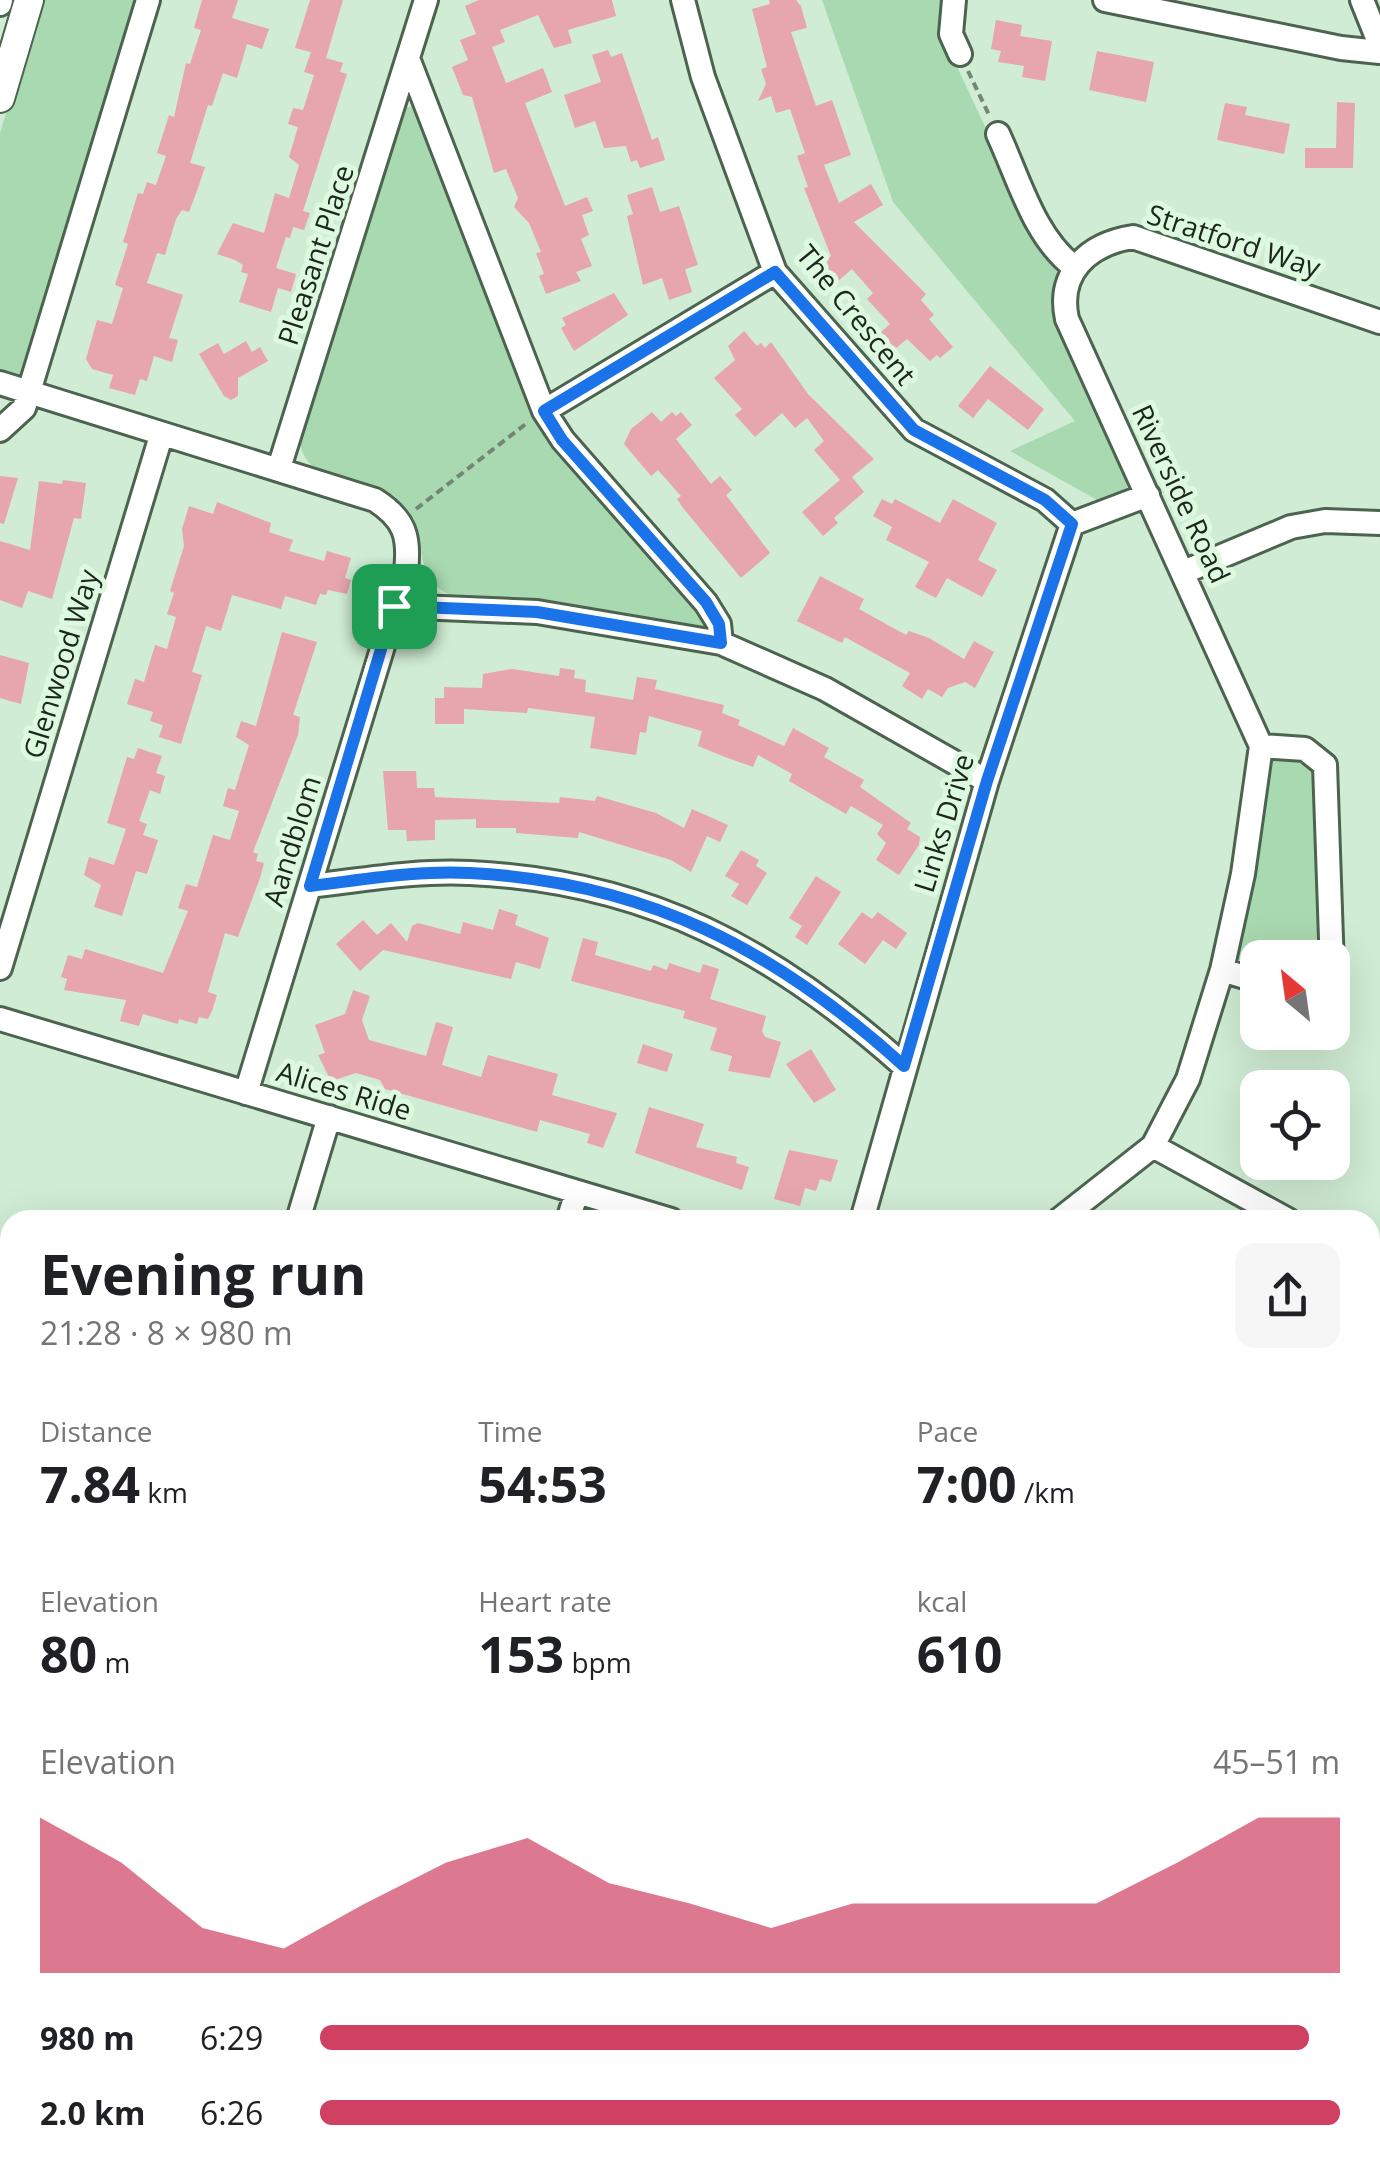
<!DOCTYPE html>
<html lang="en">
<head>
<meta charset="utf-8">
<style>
	:root { --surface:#fff; --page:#f6f6f6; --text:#202124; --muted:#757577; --accent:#cf4063 }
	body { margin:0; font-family:"Open Sans",sans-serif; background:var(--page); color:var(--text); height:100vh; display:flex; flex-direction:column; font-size:38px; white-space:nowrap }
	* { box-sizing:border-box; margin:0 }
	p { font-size:32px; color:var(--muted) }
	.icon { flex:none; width:55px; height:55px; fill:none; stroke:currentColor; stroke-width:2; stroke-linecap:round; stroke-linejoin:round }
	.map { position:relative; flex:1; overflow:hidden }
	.drawer { position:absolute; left:0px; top:1210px; width:1380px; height:960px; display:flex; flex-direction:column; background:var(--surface); border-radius:30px 30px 0 0; box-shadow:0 10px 40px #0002 }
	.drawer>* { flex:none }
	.needle { width:65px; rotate:331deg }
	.fabs { position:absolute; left:1240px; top:940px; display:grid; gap:20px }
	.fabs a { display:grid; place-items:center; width:110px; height:110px; border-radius:20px; background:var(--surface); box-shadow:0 10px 40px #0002; font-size:50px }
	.pin { position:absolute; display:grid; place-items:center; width:85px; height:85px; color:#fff; margin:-42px; border-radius:20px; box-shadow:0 5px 15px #0006 }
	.round { display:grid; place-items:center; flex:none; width:105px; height:105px; border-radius:20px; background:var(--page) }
	.headline { display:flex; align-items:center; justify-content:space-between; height:170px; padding:0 40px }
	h1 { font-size:55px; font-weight:700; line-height:75px }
	.metrics { display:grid; grid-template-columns:repeat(3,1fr); gap:15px; height:170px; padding:10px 40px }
	.metrics div { display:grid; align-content:center }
	.metrics b { font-size:50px; font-weight:700 }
	.metrics small { font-size:28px; font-weight:400 }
	.metrics p { font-size:28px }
	.chart { height:280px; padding:20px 40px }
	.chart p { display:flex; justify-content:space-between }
	.chart svg { width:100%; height:180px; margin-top:10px; fill:var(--accent); opacity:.7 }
	ul { padding:0 40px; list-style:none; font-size:32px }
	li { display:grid; grid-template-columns:160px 120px 1fr; align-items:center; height:75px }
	li i { height:25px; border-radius:12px; background:var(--accent) }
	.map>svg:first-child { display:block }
</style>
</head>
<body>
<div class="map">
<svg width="1380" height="2170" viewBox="0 0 1380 2170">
	<rect width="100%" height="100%" fill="#d0ecd4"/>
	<path fill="#a9d9b0" d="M 41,0 L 137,0 L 23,374 L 18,379 L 0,378 L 0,133 Z
		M 822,0 L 947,0 L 944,39 L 1040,244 L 1063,266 L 1054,295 L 1054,309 L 1131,476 L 1124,496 L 1106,505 L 1010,451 L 1075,421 L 893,202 Z
		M 416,106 L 530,403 L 702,610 L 706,623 L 701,631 L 452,596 C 403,573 438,530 394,496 C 358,485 297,481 300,434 L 401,108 Z
		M 1270,752 L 1313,755 L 1329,957 L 1258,958 L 1257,967 L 1240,962 L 1234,951 Z"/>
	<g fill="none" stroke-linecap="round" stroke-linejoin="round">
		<path stroke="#87b88f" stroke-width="6" d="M 1370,2096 L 1380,2072
			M 1340,2170 L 1344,2160"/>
	</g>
	<path fill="#e7a5ae" d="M 202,0 L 238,0 L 232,18 L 269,29 L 262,49 L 247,44 L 237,78 L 223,73 L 212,106 L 208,105 L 190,163 L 205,167 L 198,188 L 189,212 L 182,210 L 176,219 L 165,255 L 157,253 L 147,283 L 183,295 L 169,338 L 178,340 L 172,362 L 154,356 L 147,381 L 140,379 L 135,395 L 109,388 L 113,375 L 92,369 L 86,359 L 97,320 L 112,324 L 123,288 L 115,285 L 128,244 L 123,242 L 138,193 L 143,194 L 147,182 L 156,185 L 166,156 L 157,153 L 169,115 L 174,117 L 186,63 L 190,64 L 201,30 L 194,28 Z
		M 310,0 L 343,0 L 326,58 L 343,63 L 340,72 L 347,74 L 303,211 L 310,213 L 304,230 L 293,227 L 290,238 L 286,237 L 276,268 L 296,274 L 291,292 L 278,288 L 271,312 L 239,302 L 248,274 L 241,272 L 243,265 L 235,260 L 217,254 L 233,223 L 264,233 L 275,193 L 289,198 L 299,165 L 289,157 L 298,127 L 288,124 L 293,108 L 303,110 L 314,75 L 304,72 L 311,52 L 295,48 Z
		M 479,0 L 612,0 L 616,16 L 568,30 L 572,43 L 554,48 L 538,15 L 500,30 L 505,42 L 492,47 L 506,83 L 543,68 L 552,92 L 525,103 L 565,206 L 587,197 L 593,211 L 582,215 L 589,235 L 581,239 L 592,266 L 576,272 L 581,281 L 546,294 L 539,276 L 544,274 L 536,253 L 541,252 L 529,223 L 514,207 L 518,198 L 506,169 L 494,173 L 472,97 L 463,95 L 452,67 L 468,60 L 460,40 L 476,34 L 465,6 Z
		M 769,0 L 796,0 L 801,6 L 807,28 L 791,32 L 816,106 L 832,100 L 851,155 L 824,165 L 839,203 L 871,184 L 883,205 L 854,222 L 926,294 L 921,300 L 934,315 L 929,319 L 953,347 L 940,358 L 937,355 L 930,361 L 907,339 L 895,349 L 880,333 L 890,324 L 867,299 L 873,293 L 852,269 L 837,282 L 821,265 L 831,256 L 804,188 L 808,187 L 797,156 L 805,153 L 790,109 L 776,113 L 771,96 L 758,101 L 766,84 L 761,69 L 767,67 L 752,9 L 770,4 Z
		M 996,20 L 1022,25 L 1020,36 L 1052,41 L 1045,81 L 1022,77 L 1024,66 L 998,62 L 1001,51 L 991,49 Z
		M 608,50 L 611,57 L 622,53 L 652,140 L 658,137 L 665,160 L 640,168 L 637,160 L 631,162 L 626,146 L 604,148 L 595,121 L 575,128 L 564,95 L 601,82 L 592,55 Z
		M 1097,51 L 1154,62 L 1146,102 L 1089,90 Z
		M 1337,102 L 1355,103 L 1353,168 L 1305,168 L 1305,148 L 1336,148 Z
		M 1225,103 L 1247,107 L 1245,115 L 1290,124 L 1284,154 L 1217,140 Z
		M 652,187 L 660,212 L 679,206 L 698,265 L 685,269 L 692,292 L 669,300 L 662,278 L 643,285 L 627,216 L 633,214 L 627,195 Z
		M 614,293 L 628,315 L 574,351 L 561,328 L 566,325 L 562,318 Z
		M 744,331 L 757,346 L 761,343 L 765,348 L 771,342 L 808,394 L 874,459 L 852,477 L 864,492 L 834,518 L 838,523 L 823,536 L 802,512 L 840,480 L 814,450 L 824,441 L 807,418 L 795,428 L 782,413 L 755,437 L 735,415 L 742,409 L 714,378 L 735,360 L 728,346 Z
		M 246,341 L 252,352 L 260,347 L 268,361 L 238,378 L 238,396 L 231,400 L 224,396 L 199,354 L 218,343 L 224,354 Z
		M 990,366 L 1044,409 L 1028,430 L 988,399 L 973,418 L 958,406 Z
		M 652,412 L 661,422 L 672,412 L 676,416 L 681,412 L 692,425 L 676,439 L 711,484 L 720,476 L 732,490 L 726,495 L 770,553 L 741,578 L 683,508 L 677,499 L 681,496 L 658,470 L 651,476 L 624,444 L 631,429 Z
		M 0,476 L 18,478 L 4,524 L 0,523 Z
		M 63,480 L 86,483 L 81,519 L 74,518 L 52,599 L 28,591 L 22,608 L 0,600 L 0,541 L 30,550 L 39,481 L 62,484 Z
		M 882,499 L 892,504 L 895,499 L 940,523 L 953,499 L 997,523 L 978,560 L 997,570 L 982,597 L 947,578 L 936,598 L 915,587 L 929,562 L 886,540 L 892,527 L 873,516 Z
		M 217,502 L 271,523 L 269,532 L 293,540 L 289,551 L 324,561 L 327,551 L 351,558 L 345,578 L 351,580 L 347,594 L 328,590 L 326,595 L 320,594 L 316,605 L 285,596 L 281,609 L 232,595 L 221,631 L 206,626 L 192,672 L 202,675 L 181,744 L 159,737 L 163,725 L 150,721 L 153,712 L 127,704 L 135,679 L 144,682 L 155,645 L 167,649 L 176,617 L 167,614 L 174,593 L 170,591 L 184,546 L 182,529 L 189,506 L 213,514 Z
		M 820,576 L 864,599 L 859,609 L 906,635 L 909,631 L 929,638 L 964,659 L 974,641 L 994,652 L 975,688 L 965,682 L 948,688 L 942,697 L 928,689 L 922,699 L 902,686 L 910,673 L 845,637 L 842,643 L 797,621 Z
		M 282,632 L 317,642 L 293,715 L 300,717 L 298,735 L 253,852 L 258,854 L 256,861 L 264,863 L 260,878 L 238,937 L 225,933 L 208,992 L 217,995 L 212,1011 L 208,1019 L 199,1017 L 197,1024 L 179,1019 L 178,1024 L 143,1014 L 139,1026 L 120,1021 L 126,1000 L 64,990 L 67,979 L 61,977 L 68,955 L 82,959 L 85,949 L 163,973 L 188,911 L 178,908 L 186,884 L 197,887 L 213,835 L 230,840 L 239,811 L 223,806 L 228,788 L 235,790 L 249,745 L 236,737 L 241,721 L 256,726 Z
		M 0,655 L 29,663 L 21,704 L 0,698 Z
		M 560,668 L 575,670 L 574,678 L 586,680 L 585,692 L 633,700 L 637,677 L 657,680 L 655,689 L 724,705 L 722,713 L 740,720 L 738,725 L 784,746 L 793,728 L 829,748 L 824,757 L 864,780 L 860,787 L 911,823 L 907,829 L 920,837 L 919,845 L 899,875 L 876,860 L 886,843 L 877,834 L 883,825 L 851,806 L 846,814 L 789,781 L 792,774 L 758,755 L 753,767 L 725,757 L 698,746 L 702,731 L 649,716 L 646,733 L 640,732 L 636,755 L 590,748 L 595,717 L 528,708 L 527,713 L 464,709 L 464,724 L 435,724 L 435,698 L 444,698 L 444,687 L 482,688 L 483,674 L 512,669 L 559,676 Z
		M 138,748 L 162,756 L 156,773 L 165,776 L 160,794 L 150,790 L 139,821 L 147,824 L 143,835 L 158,840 L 147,874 L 136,871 L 122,916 L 94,907 L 101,885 L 84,875 L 89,857 L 114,865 L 126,829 L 107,823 L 127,757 L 134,759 Z
		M 383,771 L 416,771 L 417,788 L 434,788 L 435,797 L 559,803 L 560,797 L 595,801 L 597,796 L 656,813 L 684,828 L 692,809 L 728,825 L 720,842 L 707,836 L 691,872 L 671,860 L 579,832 L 578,838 L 516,833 L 516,828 L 476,828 L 476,819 L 435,820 L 435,840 L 407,841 L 406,830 L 388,830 Z
		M 741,850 L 759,860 L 756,866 L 767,873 L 747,905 L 731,896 L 739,884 L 725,876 Z
		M 816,876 L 841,892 L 807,945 L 795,937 L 802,926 L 789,918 Z
		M 499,909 L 518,915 L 515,925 L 549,938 L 540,969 L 516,962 L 511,979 L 383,950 L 360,971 L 336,944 L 363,920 L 377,935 L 391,923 L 407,942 L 412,926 L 418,923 L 460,934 L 463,922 L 493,930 Z
		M 862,912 L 872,919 L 878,912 L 907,933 L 896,949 L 883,940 L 865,964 L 838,944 Z
		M 583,938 L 598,942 L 595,955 L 651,971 L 653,965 L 667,970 L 669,963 L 700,973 L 703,964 L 719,969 L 710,999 L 766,1016 L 762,1031 L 765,1037 L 781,1042 L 770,1078 L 728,1071 L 732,1056 L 710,1050 L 717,1028 L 683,1018 L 685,1011 L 571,981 Z
		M 353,990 L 370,996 L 362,1020 L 369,1040 L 426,1056 L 436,1022 L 453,1027 L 442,1065 L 481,1077 L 488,1055 L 558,1074 L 552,1095 L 617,1113 L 603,1148 L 587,1143 L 590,1134 L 540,1120 L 537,1132 L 385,1089 L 380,1080 L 356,1073 L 331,1081 L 318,1055 L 325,1053 L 315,1025 L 345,1014 Z
		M 643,1044 L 673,1054 L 667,1072 L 637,1063 Z
		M 811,1049 L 836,1090 L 814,1103 L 786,1064 Z
		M 649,1107 L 704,1124 L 696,1147 L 737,1157 L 736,1163 L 749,1167 L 742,1190 L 635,1153 Z
		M 789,1150 L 838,1160 L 831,1182 L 820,1179 L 816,1191 L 805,1188 L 800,1206 L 774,1199 Z"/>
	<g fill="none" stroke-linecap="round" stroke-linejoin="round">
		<defs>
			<path id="minor" d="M 683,0 L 703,77 L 775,272 L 914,430 L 1045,500 L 1072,524
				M 954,0 L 951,34 L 960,54
				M 1105,0 L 1341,48 L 1380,52
				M 1362,0 L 1380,45
				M 0,4 L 1,0
				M 409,61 L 544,411 L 563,440 L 706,603 L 719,624 L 721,643
				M 998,134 C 1019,179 1034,237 1074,267
				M 0,383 L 375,500 C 405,519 410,537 406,571 L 246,1093
				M 544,411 L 775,272
				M 0,430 L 24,408 L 148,0
				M 279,468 L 426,0
				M 1184,572 L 1291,527 L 1325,521 L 1380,523
				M 394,606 L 537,612 L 721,643 L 825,689 L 987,781
				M 1261,746 L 1305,749 L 1325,765 L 1332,968
				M 310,886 C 363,880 417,870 470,873 C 647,881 774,950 904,1066
				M 0,968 L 161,436
				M 1222,970 L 1258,981
				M 0,1019 L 671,1220
				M 1153,1146 L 1288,1220
				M 298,1220 L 329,1117
				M 568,1220 L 577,1192
				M 862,1220 L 987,781 L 1072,524 L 1148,495
				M 1059,1220 L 1153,1146 L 1188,1079 L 1222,970 L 1243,874 L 1261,746 L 1067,319 C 1057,273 1088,244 1133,237 L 1380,322
				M 0,1323 L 10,1326
				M 0,1412 L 10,1380
				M 0,1825 L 10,1820
				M 0,2118 L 10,2113
				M 179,2160 L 199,2170
				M 812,2160 L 832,2170
				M 501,2170 L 506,2160
				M 1098,2170 L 1099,2160"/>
			<path id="major" d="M 0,98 L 29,0"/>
		</defs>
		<use href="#minor" stroke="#4c644f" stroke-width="28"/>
		<use href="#major" stroke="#4c644f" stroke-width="32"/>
		<path stroke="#738675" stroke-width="4" stroke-dasharray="8 5" stroke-linecap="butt" d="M 968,71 L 990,117
			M 416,509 L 527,423
			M 1370,1745 L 1380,1657
			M 1370,2030 L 1380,2033
			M 1178,2170 L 1184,2160"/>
		<use href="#minor" stroke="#fff" stroke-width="22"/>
		<use href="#major" stroke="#fff" stroke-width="28"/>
	</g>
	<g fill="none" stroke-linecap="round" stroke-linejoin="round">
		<defs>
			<path id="route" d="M 775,272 L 914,430 L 1045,500 L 1072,524 L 987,781 L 904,1066 C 775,949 646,882 470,873 C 417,870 363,880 310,886 L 394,606 L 537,612 L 721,643 L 719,624 L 706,602 L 562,440 L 544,411 Z"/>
		</defs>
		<use href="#route" stroke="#fff" stroke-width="20"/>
		<use href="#route" stroke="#1a73e8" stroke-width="12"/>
	</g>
	<g text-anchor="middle" stroke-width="10" stroke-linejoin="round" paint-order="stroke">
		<g font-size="28" fill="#1c261d" stroke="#ddfae1">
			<text transform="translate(1234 241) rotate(18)" y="10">Stratford Way</text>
			<text transform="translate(316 255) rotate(-72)" y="10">Pleasant Place</text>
			<text transform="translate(856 315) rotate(51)" y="10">The Crescent</text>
			<text transform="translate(1181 494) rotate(65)" y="10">Riverside Road</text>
			<text transform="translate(61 664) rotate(-73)" y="10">Glenwood Way</text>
			<text transform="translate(944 823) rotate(-73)" y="10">Links Drive</text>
			<text transform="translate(292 841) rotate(-73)" y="10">Aandblom</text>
			<text transform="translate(344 1091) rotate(17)" y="10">Alices Ride</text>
		</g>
	</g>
</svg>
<div class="fabs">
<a><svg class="needle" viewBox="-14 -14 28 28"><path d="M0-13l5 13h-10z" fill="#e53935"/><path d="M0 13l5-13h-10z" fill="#757577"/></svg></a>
<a><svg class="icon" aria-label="locate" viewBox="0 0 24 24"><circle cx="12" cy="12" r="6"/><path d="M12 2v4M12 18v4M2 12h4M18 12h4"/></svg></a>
</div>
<div class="pin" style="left:394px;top:606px;background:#1e9e55"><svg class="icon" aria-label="arrive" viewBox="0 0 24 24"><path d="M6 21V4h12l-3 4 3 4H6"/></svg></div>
<section class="drawer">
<div class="headline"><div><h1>Evening run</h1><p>21:28 · 8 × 980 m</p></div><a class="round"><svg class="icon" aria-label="share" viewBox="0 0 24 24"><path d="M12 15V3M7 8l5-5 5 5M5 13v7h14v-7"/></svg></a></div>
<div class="metrics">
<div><p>Distance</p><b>7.84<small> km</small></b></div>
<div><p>Time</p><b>54:53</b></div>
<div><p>Pace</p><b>7:00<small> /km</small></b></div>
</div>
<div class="metrics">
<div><p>Elevation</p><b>80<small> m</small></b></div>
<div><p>Heart rate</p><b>153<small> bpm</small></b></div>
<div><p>kcal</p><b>610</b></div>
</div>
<div class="chart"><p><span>Elevation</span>45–51 m</p>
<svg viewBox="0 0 160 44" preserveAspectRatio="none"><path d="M0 44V6L10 17L20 33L30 38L40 27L50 17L60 11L70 22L80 27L90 33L100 27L110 27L120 27L130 27L140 17L150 6L160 6V44z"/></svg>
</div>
<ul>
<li><b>980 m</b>6:29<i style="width:97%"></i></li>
<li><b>2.0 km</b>6:26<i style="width:100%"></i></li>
</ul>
</section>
</div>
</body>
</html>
